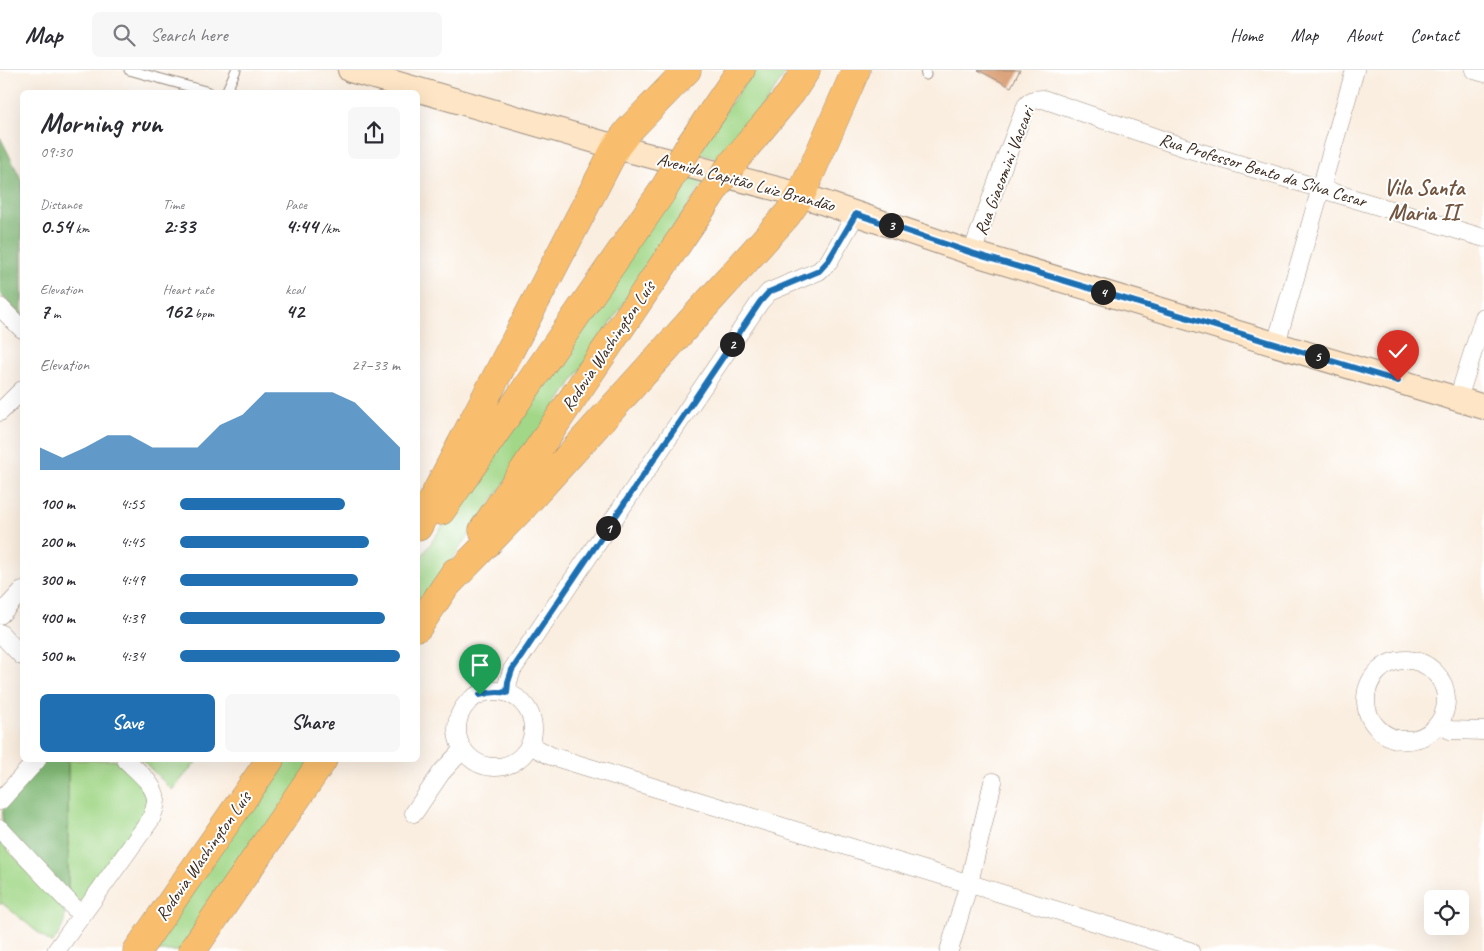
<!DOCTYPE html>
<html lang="en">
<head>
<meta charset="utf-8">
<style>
	:root { --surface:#fff; --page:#f7f7f7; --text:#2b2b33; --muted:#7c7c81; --line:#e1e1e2; --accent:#1f6fb2 }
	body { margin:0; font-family:Caveat,sans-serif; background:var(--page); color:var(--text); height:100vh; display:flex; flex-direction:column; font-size:19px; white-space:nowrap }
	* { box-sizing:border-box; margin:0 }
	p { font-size:16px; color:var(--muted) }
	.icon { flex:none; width:28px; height:28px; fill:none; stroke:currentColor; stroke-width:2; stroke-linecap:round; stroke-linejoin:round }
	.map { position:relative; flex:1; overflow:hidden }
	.side { position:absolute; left:20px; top:20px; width:400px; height:672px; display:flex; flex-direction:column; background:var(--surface); border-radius:8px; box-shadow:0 5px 20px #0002 }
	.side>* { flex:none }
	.controls { position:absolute; left:1424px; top:820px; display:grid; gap:10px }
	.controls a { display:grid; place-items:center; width:45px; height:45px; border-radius:8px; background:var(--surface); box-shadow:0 5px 20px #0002; font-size:25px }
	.pin { position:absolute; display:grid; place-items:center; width:42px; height:42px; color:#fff; margin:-51px -21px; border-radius:50% 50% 50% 0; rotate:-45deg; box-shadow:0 0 5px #0007 }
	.pin .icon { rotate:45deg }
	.km { position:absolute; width:25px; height:25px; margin:-12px; border-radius:50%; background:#222; color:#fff; font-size:14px; line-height:25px; text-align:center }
	.round { display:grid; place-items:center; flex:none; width:52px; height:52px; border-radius:8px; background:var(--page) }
	.summary { display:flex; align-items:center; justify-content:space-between; height:85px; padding:0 20px }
	h1 { font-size:28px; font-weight:700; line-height:38px }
	.stats { display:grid; grid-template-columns:repeat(3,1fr); gap:8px; height:85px; padding:5px 20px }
	.stats div { display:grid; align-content:center }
	.stats b { font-size:21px; font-weight:700 }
	.stats small { font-size:14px; font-weight:400 }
	.stats p { font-size:14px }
	.chart { height:140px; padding:10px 20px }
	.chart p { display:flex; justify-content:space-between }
	.chart svg { width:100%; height:90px; margin-top:5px; fill:var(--accent); opacity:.7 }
	.action { display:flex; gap:10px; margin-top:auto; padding:10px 20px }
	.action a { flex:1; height:58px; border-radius:8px; background:var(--accent); color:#fff; font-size:20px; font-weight:700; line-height:58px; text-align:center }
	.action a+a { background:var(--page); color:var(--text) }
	ul { padding:0 20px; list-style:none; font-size:16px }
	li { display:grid; grid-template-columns:80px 60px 1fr; align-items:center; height:38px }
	li i { height:12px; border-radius:6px; background:var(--accent) }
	header { display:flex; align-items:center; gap:30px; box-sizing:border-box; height:70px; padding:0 25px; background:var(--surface); border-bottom:1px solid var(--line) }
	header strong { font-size:24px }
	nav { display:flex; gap:28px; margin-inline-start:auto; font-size:18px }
	.search { width:350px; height:45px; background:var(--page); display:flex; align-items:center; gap:12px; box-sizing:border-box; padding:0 18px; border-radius:8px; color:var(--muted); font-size:19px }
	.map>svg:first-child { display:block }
</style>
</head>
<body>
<header>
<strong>Map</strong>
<div class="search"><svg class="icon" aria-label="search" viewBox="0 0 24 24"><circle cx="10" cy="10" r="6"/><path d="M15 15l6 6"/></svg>Search here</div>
<nav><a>Home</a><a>Map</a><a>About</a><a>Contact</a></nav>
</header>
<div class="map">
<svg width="1484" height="881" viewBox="0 0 1484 881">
	<rect width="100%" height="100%" fill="#fff"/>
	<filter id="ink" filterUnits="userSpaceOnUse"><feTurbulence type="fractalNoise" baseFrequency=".02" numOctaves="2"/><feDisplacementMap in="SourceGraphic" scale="10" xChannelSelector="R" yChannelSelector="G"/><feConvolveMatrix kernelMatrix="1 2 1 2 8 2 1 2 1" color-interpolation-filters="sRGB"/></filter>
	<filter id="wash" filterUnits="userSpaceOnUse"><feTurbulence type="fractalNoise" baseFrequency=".0096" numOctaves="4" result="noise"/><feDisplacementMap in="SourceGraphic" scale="20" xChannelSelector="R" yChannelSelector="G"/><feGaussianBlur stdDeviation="1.12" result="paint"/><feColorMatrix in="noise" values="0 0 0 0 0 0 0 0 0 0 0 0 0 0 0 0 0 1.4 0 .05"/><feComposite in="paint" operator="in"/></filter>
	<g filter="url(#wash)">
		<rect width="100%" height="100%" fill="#faeee0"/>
		<path fill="#a1d787" stroke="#6e8052" d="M 754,0 L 788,0 L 728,87 L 718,89 L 696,83 Z
			M 682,103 L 705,110 L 533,371 L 418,540 L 418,492 Z
			M 68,690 L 118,690 L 141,711 L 149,734 L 146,749 L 84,831 L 78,833 L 68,826 Z
			M 142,690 L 198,690 L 172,720 Z
			M 282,690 L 315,690 L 184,881 L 146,881 Z
			M 0,772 L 63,837 C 68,852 60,861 52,874 L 2,833 L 0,835 Z"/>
		<path fill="#80b874" stroke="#5e7149" d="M 0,67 L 22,111 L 22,247 L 0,224 Z
			M 46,690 L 68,690 L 68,826 L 4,757 L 2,749 L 3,739 Z"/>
		<g id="blocks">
			<path fill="#dba47b" d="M 978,0 L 1020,0 L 1011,17 Z"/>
		</g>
	</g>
	<g filter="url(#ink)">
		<use href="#blocks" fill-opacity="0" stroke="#9a8c7f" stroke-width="1"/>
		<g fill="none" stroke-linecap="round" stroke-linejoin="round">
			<defs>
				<path id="service" d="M 129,0 L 209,22
					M 925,0 L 926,5
					M 226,22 L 236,0"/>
				<path id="minor" d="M 1474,0 L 1484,3
					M 972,183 L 1005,90 L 1026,36 C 1031,30 1035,29 1043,29 L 1189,79 L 1484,168
					M 0,237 L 22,259
					M 1276,274 L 1355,0
					M 1458,329 L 1484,247
					M 0,342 L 22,320
					M 0,545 L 22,521
					M 0,563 L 22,586
					M1366 630a40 40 0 1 1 80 0a40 40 0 1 1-80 0Z
					M457 659a38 38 0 1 1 76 0a38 38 0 1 1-76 0Z
					M 507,623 L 508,612 L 512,600 L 760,232 L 769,222 L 819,201 L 829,191 L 856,144
					M 1438,654 L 1450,660 L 1484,661
					M 530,675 L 551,686 L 1190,881
					M 0,731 L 37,690
					M 414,743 L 441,703 L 463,679
					M 0,759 L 81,845
					M 56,881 L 151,749 C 153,743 156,737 156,730 C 155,714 137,701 126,690
					M 949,881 L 969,813 L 993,712"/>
				<path id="secondary" d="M 350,0 L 616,77 L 801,125 L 972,183 L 1484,337"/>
				<path id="motorway" d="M 690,75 L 741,0
					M 731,95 L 791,23 L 806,0
					M 441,441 L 662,122
					M 418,457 L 616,77 L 629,60 L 687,0
					M 483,460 L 708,129
					M 444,518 L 521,439 L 787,145 L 801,125 L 856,0
					M 418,557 L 455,502
					M 137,881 L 270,690
					M 192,881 L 323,690"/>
			</defs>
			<use href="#service" stroke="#9a8c7f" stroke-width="11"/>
			<use href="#minor" stroke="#9a8c7f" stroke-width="19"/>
			<use href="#secondary" stroke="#9a8c7f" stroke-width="26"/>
			<use href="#motorway" stroke="#9a8c7f" stroke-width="29"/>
			<use href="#service" stroke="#fff" stroke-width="9"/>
			<use href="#minor" stroke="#fff" stroke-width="18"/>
			<use href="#secondary" stroke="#fde5c5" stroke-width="24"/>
			<use href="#motorway" stroke="#f9be6d" stroke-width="28"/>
			<defs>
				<path id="motorway-bridge" d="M 662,122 L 690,75
					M 708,129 L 731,95"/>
			</defs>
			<use href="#motorway-bridge" stroke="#9a8c7f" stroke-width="29" stroke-linecap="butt"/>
			<use href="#motorway-bridge" stroke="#f9be6d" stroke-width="28"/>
		</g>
	</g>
	<g fill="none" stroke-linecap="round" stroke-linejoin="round" filter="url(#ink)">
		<defs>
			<path id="route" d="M 480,625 C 489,622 497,621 507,623 L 508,612 L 512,600 L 760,232 L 769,222 L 819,201 L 828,191 L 856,144 L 972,183 L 1398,311"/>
		</defs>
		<use href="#route" stroke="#fff" stroke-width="10"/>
		<use href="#route" stroke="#1f6fb2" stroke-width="6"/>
	</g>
	<g text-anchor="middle" stroke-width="4" stroke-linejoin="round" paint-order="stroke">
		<g font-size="18" fill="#3b2a1e" stroke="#fff">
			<text transform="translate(1263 100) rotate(17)" y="6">Rua Professor Bento da Silva Cesar</text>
			<text transform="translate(1004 101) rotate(-69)" y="6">Rua Giacomini Vaccari</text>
			<text transform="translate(746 112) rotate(15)" y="6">Avenida Capitão Luiz Brandão</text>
			<text transform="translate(608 276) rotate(-56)" y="6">Rodovia Washington Luís</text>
			<text transform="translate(203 786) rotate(-55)" y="6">Rodovia Washington Luís</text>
		</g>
		<g font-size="22" font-weight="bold" fill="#73553f" stroke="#fff">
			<text x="1424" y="125">Vila Santa<tspan x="1424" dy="25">Maria II</tspan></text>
		</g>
	</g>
</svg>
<div class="controls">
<a><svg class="icon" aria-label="locate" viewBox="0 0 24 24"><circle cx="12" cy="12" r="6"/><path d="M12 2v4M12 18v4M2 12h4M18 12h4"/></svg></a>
</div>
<div class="pin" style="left:480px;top:625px;background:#1e9e55"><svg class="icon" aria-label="arrive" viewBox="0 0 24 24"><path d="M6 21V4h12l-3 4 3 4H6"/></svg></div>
<div class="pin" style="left:1398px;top:311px;background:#d93025"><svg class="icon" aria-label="check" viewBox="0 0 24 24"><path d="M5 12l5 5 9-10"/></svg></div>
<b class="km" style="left:608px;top:458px">1</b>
<b class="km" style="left:732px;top:274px">2</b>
<b class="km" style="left:891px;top:155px">3</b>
<b class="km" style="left:1103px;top:222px">4</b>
<b class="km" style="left:1317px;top:286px">5</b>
<section class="side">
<div class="summary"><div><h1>Morning run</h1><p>09:30</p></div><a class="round"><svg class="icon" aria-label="share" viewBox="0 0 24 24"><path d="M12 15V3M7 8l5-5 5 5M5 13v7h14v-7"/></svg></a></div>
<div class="stats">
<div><p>Distance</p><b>0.54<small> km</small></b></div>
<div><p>Time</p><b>2:33</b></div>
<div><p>Pace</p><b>4:44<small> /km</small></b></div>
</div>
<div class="stats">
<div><p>Elevation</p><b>7<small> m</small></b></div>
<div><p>Heart rate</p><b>162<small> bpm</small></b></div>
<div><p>kcal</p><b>42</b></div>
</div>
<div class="chart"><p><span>Elevation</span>27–33 m</p>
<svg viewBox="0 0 160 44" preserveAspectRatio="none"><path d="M0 44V33L10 38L20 33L30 27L40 27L50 33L60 33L70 33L80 22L90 17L100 6L110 6L120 6L130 6L140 11L150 22L160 33V44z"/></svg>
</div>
<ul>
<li><b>100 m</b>4:55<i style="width:75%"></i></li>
<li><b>200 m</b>4:45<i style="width:86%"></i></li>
<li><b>300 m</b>4:49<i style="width:81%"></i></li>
<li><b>400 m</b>4:39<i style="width:93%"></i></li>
<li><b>500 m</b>4:34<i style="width:100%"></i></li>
</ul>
<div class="action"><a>Save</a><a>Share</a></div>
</section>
</div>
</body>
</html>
